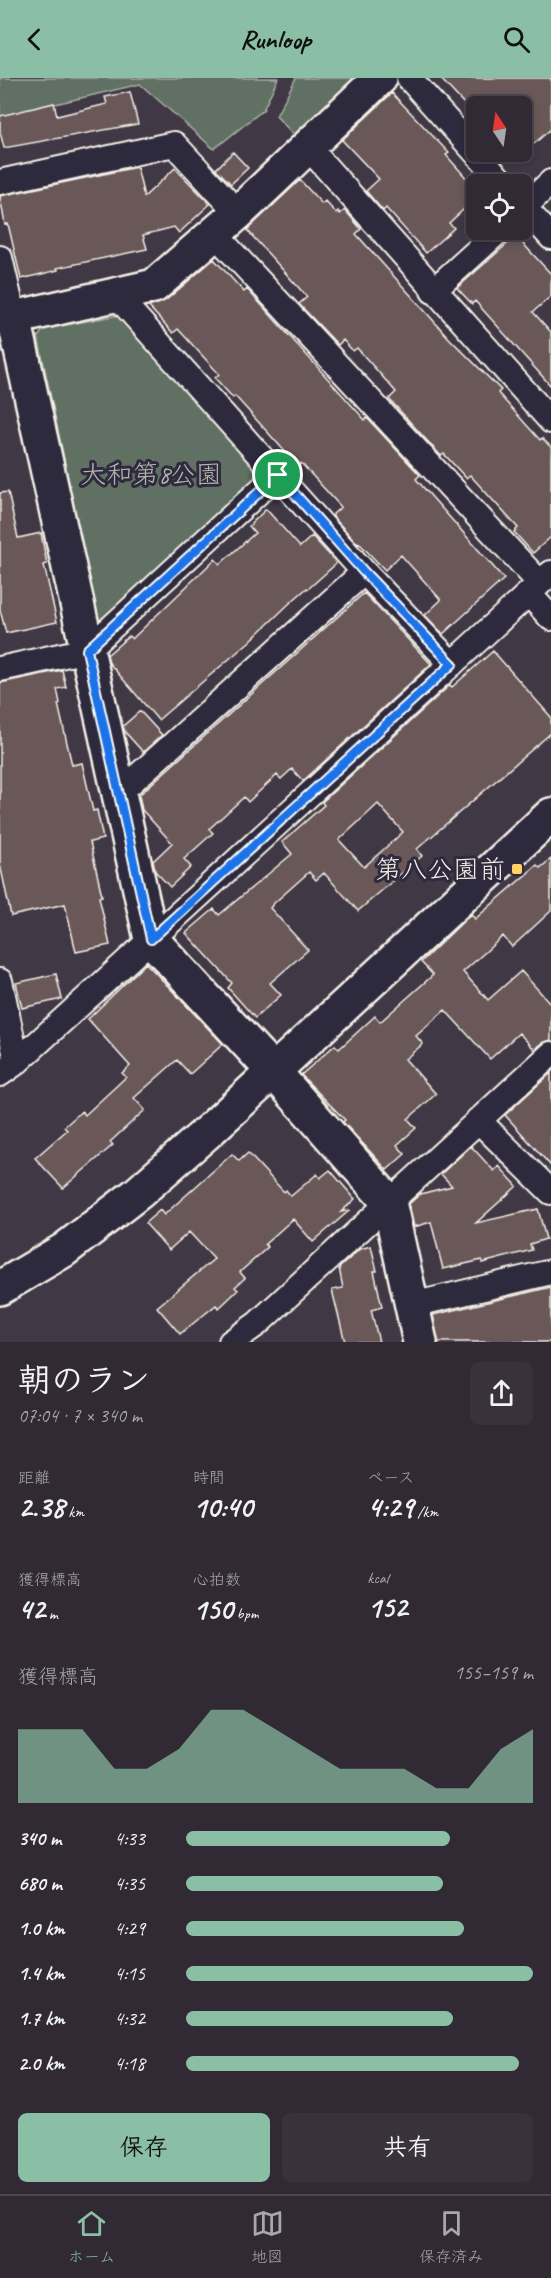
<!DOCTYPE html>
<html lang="ja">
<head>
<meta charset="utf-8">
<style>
	:root { --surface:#312a34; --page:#39323c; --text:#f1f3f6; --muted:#a8a7ac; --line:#4c464f; --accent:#8abfa5 }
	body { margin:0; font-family:Caveat,"Klee One",sans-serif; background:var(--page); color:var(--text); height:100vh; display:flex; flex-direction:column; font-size:22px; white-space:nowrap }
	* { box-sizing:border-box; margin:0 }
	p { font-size:20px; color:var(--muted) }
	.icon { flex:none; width:33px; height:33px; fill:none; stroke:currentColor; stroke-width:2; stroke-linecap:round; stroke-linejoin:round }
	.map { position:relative; height:1264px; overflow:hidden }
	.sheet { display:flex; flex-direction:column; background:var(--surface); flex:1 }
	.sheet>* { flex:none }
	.needle { width:39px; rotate:347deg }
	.controls { position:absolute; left:466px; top:18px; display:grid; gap:12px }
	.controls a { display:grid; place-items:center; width:66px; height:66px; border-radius:9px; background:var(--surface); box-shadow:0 3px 9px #0003,0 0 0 2px var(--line); font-size:30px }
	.pin { position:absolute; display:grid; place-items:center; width:51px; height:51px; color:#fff; margin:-26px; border:3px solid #fff; border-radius:50%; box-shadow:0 2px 6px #0007 }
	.round { display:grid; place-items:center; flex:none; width:63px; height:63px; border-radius:9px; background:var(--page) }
	.head { display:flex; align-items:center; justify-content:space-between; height:102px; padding:0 18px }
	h1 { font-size:33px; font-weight:600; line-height:45px }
	.stats { display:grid; grid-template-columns:repeat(3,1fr); gap:9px; height:102px; padding:6px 18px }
	.stats div { display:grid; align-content:center }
	.stats b { font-size:30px; font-weight:600 }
	.stats small { font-size:16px; font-weight:400 }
	.stats p { font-size:16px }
	.chart { height:168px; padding:12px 18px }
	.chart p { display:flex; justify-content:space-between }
	.chart svg { width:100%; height:108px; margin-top:6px; fill:var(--accent); opacity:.7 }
	.button { display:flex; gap:12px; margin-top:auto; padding:12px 18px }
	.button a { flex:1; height:69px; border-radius:9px; background:var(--accent); color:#111; font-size:24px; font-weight:600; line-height:69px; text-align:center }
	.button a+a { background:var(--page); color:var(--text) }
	ul { padding:0 18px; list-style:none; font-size:20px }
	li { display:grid; grid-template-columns:96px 72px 1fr; align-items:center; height:45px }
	li i { height:15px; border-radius:8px; background:var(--accent) }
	header { display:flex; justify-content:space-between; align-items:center; height:78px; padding:0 18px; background:var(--accent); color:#111; font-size:27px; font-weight:600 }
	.tabs { display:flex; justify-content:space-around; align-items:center; height:84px; border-top:2px solid var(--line); background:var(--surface); font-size:16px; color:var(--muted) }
	.tabs a { display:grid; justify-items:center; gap:3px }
	.tabs .selected { color:var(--accent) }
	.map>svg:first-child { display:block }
</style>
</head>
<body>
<header><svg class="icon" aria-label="back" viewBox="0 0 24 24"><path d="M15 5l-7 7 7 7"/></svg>Runloop<svg class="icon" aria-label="search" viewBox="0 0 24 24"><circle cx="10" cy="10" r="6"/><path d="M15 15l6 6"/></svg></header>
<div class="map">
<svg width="551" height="1264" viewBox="0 0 551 1264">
	<rect width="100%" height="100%" fill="#413845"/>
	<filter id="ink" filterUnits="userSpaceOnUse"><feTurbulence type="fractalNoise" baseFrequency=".0167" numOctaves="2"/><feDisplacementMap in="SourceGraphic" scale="12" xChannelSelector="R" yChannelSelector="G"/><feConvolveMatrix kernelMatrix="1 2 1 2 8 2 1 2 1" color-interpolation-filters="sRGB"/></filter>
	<g filter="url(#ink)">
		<path fill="#616f64" stroke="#aab0a6" stroke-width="1.5" d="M 0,0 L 278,0 L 263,32 L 214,71 L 140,6 L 0,39 Z
			M 296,0 L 357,0 L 295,58 L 276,38 Z
			M 119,237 L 264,395 L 109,548 L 99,545 L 38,259 L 44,251 Z"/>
		<path fill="#6a5858" stroke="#f4f1e8" stroke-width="1.5" fill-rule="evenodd" d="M 440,0 L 551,0 L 551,51 L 522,76 L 522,28 L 466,28 Z
			M 130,14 L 138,46 L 4,70 L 0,54 L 0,38 L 54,25 L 57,38 L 107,26 L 105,19 Z
			M 392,15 L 449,75 L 446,77 L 477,112 L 477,119 L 449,145 L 454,150 L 426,175 L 386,130 L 383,133 L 366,113 L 379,101 L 342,62 Z
			M 233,74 L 248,90 L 231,106 L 216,91 Z
			M 137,89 L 144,119 L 175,90 L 210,126 L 179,155 L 174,149 L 143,157 L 147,171 L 57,190 L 58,192 L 21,201 L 8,146 L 5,147 L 0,118 Z
			M 300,102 L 322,126 L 325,123 L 336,135 L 338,133 L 340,136 L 345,132 L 361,151 L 356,156 L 449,260 L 501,312 L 498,315 L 540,362 L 542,360 L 551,369 L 551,459 L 533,475 L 514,454 L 518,450 L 470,397 L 466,400 L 444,376 L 441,378 L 389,321 L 396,314 L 357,270 L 353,273 L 343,262 L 338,267 L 299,226 L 307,219 L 247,152 Z
			M 516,158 L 551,196 L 551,218 L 533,234 L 551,254 L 551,308 L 475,223 L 472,226 L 457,210 Z
			M 214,181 L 244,214 L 247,211 L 365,342 L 367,340 L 420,397 L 416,401 L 504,501 L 443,556 L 425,537 L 441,522 L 401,477 L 385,492 L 359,465 L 358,466 L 333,439 L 333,436 L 341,429 L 301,385 L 298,388 L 235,318 L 233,320 L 215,300 L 219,296 L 178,251 L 173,255 L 149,229 L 166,222 Z
			M 8,414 L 18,460 L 41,455 L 47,486 L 44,487 L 57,544 L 6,555 L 0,532 L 0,415 Z
			M 266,431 L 300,469 L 312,458 L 337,485 L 308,511 L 307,510 L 291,524 L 249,564 L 158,642 L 109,585 L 107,577 L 129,558 L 132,561 L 215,481 L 220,486 L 255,455 L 249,448 Z
			M 364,515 L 431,586 L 303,703 L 292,691 L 281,701 L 277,697 L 248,724 L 244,719 L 209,751 L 213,755 L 184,781 L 191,789 L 170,809 L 155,793 L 153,783 L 172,765 L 142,732 L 139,717 Z
			M 493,573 L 551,639 L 551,655 L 417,771 L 422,778 L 358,833 L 324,795 L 316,802 L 309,794 L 273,826 L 270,830 L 308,872 L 270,905 L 281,917 L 255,940 L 228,910 L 232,905 L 186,855 L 214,831 L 219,837 L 292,776 L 282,764 L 324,727 L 322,724 L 450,607 L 452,609 ZM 378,726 L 403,754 L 364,789 L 339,762 Z
			M 62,592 L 66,609 L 57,611 L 60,625 L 58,626 L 72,687 L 82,685 L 93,733 L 97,732 L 103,761 L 90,764 L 102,818 L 99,819 L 110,867 L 76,874 L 65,826 L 11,838 L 0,786 L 0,605 Z
			M 140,633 L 162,657 L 143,674 L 125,654 L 123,648 Z
			M 551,781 L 551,833 L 512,869 L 503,858 L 463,894 L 488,922 L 521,893 L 551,926 L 551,962 L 542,965 L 535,972 L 519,955 L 490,981 L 445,932 L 416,958 L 423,966 L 405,981 L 436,1016 L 408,1041 L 416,1050 L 397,1067 L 405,1076 L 387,1092 L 343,1044 L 345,1042 L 301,997 L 335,967 L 339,971 L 375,938 L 380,944 L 433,897 L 421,884 L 445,861 L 471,836 L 475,841 L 537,787 L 540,790 Z
			M 146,885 L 223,966 L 190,996 L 177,982 L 134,1020 L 145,1032 L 110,1064 L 113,1067 L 63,1110 L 35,1080 L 67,1052 L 64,1049 L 82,1033 L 85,1037 L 126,999 L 122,995 L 130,988 L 88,941 Z
			M 56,896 L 62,921 L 22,930 L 16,905 Z
			M 551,995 L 551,1088 L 505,1037 Z
			M 471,1068 L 494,1093 L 499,1088 L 517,1108 L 476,1145 L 538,1131 L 546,1161 L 530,1166 L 532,1172 L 482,1185 L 482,1182 L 443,1191 L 431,1144 L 414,1149 L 409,1126 L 420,1116 L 452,1108 L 441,1096 Z
			M 248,1075 L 284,1114 L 286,1112 L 291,1118 L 317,1096 L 320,1100 L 330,1092 L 355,1121 L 341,1134 L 350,1132 L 313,1164 L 293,1141 L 265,1166 L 268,1169 L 240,1194 L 245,1200 L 235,1209 L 238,1212 L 219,1230 L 216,1227 L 180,1256 L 157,1229 L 214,1181 L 189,1154 L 169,1172 L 145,1145 L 160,1132 L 164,1137 L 232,1076 L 239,1083 Z
			M 371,1168 L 377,1193 L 374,1193 L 382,1229 L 371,1232 L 379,1264 L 345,1264 L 332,1212 L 343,1210 L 339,1190 L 360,1171 Z
			M 551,1209 L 551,1264 L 438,1264 L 433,1237 Z"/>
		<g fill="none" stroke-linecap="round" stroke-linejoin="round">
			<defs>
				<path id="street" d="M 409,0 L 504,106
					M 308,69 L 551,343
					M 0,104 L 174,66 L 238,135
					M 522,127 L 551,159
					M 522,131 L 551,104
					M 215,156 L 540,505
					M 0,180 L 14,240 L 1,243
					M 433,213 L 500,152
					M 277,397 L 364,494 L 452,586
					M 529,516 L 551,540
					M 0,591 L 87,572 L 277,397 L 116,217
					M 119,715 L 364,494
					M 0,903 L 17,984
					M 0,996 L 17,984 L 551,495
					M 478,1042 L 551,1114
					M 412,1227 L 551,1194
					M 231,1264 L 257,1246 L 551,976"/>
				<path id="secondary" d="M 380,0 L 238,135 L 154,208 L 14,240 L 151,861 L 274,994 L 389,1124 L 420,1264
					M 0,1210 L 64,1172 L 138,1115 L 211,1051 L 551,737"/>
			</defs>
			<use href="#street" stroke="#f4f1e8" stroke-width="28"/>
			<use href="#secondary" stroke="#f4f1e8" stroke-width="38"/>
			<use href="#street" stroke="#2f2a3d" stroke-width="24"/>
			<use href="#secondary" stroke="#2f2a3d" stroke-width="33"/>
		</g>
	</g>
	<g fill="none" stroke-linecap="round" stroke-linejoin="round" filter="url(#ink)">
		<defs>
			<path id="route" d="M 278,397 L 364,494 L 452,586 L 151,861 L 87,572 Z"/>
		</defs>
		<use href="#route" stroke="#fff" stroke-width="12"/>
		<use href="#route" stroke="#1a73e8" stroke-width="8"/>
	</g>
	<rect fill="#ffd166" stroke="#2f2a3d" stroke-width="2" x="511" y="785" width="12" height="12" rx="3"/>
	<g text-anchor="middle" stroke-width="6" stroke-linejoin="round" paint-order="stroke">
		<g font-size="26" fill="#b2b6ad" stroke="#2f2a3d">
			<text x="151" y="405">大和第8公園</text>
		</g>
		<g font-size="26" fill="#f4f1e8" stroke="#2f2a3d" text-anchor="end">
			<text x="505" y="800">第八公園前</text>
		</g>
	</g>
</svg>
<div class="controls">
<a><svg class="needle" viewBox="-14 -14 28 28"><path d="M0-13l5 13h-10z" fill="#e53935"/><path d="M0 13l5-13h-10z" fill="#a8a7ac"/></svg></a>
<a><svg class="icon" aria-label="locate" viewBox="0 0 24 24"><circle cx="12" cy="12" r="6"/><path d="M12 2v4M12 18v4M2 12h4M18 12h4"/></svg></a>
</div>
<div class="pin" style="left:278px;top:397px;background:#1e9e55"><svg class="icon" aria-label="arrive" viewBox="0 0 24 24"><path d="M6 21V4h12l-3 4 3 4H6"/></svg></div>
</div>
<section class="sheet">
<div class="head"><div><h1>朝のラン</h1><p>07:04 · 7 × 340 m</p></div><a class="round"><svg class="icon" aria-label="share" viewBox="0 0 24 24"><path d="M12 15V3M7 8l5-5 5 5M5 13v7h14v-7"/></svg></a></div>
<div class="stats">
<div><p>距離</p><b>2.38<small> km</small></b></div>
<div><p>時間</p><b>10:40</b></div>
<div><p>ペース</p><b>4:29<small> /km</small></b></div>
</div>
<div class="stats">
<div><p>獲得標高</p><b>42<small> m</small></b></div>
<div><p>心拍数</p><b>150<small> bpm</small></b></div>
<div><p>kcal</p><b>152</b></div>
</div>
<div class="chart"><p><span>獲得標高</span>155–159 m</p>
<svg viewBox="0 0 160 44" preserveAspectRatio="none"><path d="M0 44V14L10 14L20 14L30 30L40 30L50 22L60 6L70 6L80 14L90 22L100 30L110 30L120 30L130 38L140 38L150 22L160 14V44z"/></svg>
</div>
<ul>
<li><b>340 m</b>4:33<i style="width:76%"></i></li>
<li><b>680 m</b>4:35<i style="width:74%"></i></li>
<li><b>1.0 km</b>4:29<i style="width:80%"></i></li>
<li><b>1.4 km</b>4:15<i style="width:100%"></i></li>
<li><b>1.7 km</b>4:32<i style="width:77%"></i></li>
<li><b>2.0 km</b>4:18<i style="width:96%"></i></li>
</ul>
<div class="button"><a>保存</a><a>共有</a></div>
</section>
<nav class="tabs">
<a class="selected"><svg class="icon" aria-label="home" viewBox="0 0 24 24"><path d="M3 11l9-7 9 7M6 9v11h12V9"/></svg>ホーム</a>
<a><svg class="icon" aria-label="map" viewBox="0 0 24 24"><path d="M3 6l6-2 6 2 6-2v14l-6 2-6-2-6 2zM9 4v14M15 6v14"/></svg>地図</a>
<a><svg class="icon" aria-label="saved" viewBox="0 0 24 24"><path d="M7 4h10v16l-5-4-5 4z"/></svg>保存済み</a>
</nav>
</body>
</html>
